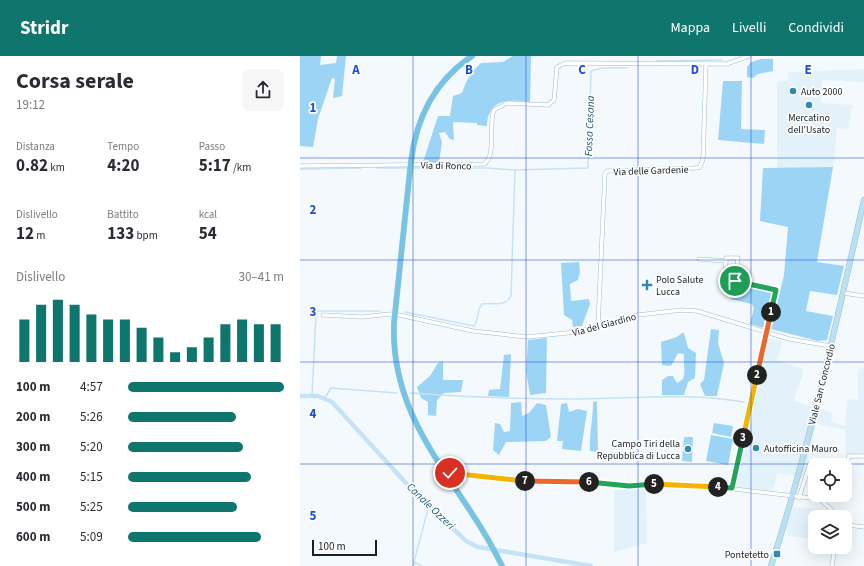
<!DOCTYPE html>
<html lang="it">
<head>
<meta charset="utf-8">
<style>
	:root { --surface:#fff; --page:#f7f7f7; --text:#2b2b33; --muted:#7c7c81; --accent:#0f766e }
	body { margin:0; font-family:"Source Sans 3",sans-serif; background:var(--page); color:var(--text); height:100vh; display:flex; flex-direction:column; font-size:15px; white-space:nowrap }
	* { box-sizing:border-box; margin:0 }
	p { font-size:13px; color:var(--muted) }
	.icon { flex:none; width:22px; height:22px; fill:none; stroke:currentColor; stroke-width:2; stroke-linecap:round; stroke-linejoin:round }
	.map { position:relative; flex:1; overflow:hidden }
	.drawer { display:flex; flex-direction:column; background:var(--surface); width:300px }
	.drawer>* { flex:none }
	.fabs { position:absolute; left:508px; top:402px; display:grid; gap:8px }
	.fabs a { display:grid; place-items:center; width:44px; height:44px; border-radius:8px; background:var(--surface); box-shadow:0 4px 16px #0002; font-size:20px }
	.scale { position:absolute; left:12px; bottom:10px; width:65px; box-sizing:border-box; padding-left:4px; border:2px solid #172127; border-top:0; font-size:11px; line-height:14px; white-space:nowrap; color:#172127; -webkit-text-stroke:3px #fff; paint-order:stroke }
	.pin { position:absolute; display:grid; place-items:center; width:34px; height:34px; color:#fff; margin:-17px; border:2px solid #fff; border-radius:50%; box-shadow:0 1px 4px #0007 }
	.km { position:absolute; width:20px; height:20px; margin:-10px; border-radius:50%; background:#222; color:#fff; font-size:11px; line-height:20px; text-align:center }
	.round { display:grid; place-items:center; flex:none; width:42px; height:42px; border-radius:8px; background:var(--page) }
	.headline { display:flex; align-items:center; justify-content:space-between; height:68px; padding:0 16px }
	h1 { font-size:22px; font-weight:700; line-height:30px }
	.metrics { display:grid; grid-template-columns:repeat(3,1fr); gap:6px; height:68px; padding:4px 16px }
	.metrics div { display:grid; align-content:center }
	.metrics b { font-size:17px; font-weight:700 }
	.metrics small { font-size:11px; font-weight:400 }
	.metrics p { font-size:11px }
	.chart { height:112px; padding:8px 16px }
	.chart p { display:flex; justify-content:space-between }
	.chart svg { width:100%; height:72px; margin-top:4px; stroke:var(--accent); stroke-width:6 }
	ul { padding:0 16px; list-style:none; font-size:13px }
	li { display:grid; grid-template-columns:64px 48px 1fr; align-items:center; height:30px }
	li i { height:10px; border-radius:5px; background:var(--accent) }
	header { display:flex; align-items:center; gap:24px; box-sizing:border-box; height:56px; padding:0 20px; background:var(--accent); color:#fff }
	header strong { font-size:19px }
	nav { display:flex; gap:22px; margin-inline-start:auto; font-size:14px }
	main { display:flex; flex:1; min-height:0 }
	.map>svg:first-child { display:block }
</style>
</head>
<body>
<header>
<strong>Stridr</strong>
<nav><a>Mappa</a><a>Livelli</a><a>Condividi</a></nav>
</header>
<main>
<section class="drawer">
<div class="headline"><div><h1>Corsa serale</h1><p>19:12</p></div><a class="round"><svg class="icon" aria-label="share" viewBox="0 0 24 24"><path d="M12 15V3M7 8l5-5 5 5M5 13v7h14v-7"/></svg></a></div>
<div class="metrics">
<div><p>Distanza</p><b>0.82<small> km</small></b></div>
<div><p>Tempo</p><b>4:20</b></div>
<div><p>Passo</p><b>5:17<small> /km</small></b></div>
</div>
<div class="metrics">
<div><p>Dislivello</p><b>12<small> m</small></b></div>
<div><p>Battito</p><b>133<small> bpm</small></b></div>
<div><p>kcal</p><b>54</b></div>
</div>
<div class="chart"><p><span>Dislivello</span>30–41 m</p>
<svg viewBox="0 0 160 44" preserveAspectRatio="none"><path d="M5 44V18M15 44V9M25 44V6M35 44V9M45 44V15M55 44V18M65 44V18M75 44V23M85 44V29M95 44V38M105 44V35M115 44V29M125 44V21M135 44V18M145 44V21M155 44V21"/></svg>
</div>
<ul>
<li><b>100 m</b>4:57<i style="width:100%"></i></li>
<li><b>200 m</b>5:26<i style="width:69%"></i></li>
<li><b>300 m</b>5:20<i style="width:74%"></i></li>
<li><b>400 m</b>5:15<i style="width:79%"></i></li>
<li><b>500 m</b>5:25<i style="width:70%"></i></li>
<li><b>600 m</b>5:09<i style="width:85%"></i></li>
</ul>
</section>
<div class="map">
<svg width="564" height="510" viewBox="0 0 564 510">
	<rect width="100%" height="100%" fill="#f4f9fd"/>
	<path fill="#e3f1fa" d="M 564,13 L 564,26 L 522,24 L 521,47 L 554,49 L 551,53 L 549,73 L 537,72 L 533,111 L 477,113 L 477,26 L 488,24 L 489,16 Z
		M 462,280 L 482,286 L 477,305 L 504,313 L 494,345 L 533,357 L 531,366 L 545,370 L 547,343 L 558,344 L 558,313 L 564,312 L 564,399 L 546,398 L 545,374 L 516,368 L 504,421 L 477,417 L 473,435 L 431,430 L 447,346 Z
		M 346,433 L 347,487 L 314,496 L 314,434 Z
		M 493,451 L 527,454 L 526,461 L 515,461 L 515,483 L 489,480 L 486,473 Z"/>
	<path fill="#9cd4f6" d="M 0,0 L 21,0 L 20,9 L 36,7 L 37,0 L 46,0 L 42,40 L 33,42 L 35,23 L 32,22 L 18,63 L 13,91 L 0,90 Z
		M 213,0 L 231,0 L 230,46 C 208,43 188,43 187,70 L 177,69 L 177,67 L 153,66 L 154,84 L 150,83 L 145,76 L 139,77 L 142,86 L 139,107 L 123,106 L 138,60 L 150,60 L 153,40 L 162,37 C 166,25 171,16 181,7 L 203,6 Z
		M 461,3 L 473,3 L 473,15 L 458,18 L 453,22 L 447,21 L 447,11 L 451,6 Z
		M 423,25 L 442,25 L 441,73 L 465,74 L 464,88 L 418,84 Z
		M 533,111 L 517,206 L 544,210 L 537,239 L 510,235 L 506,255 L 533,260 L 527,284 L 518,285 L 471,273 L 484,219 L 488,171 L 460,165 L 463,112 Z
		M 279,206 L 280,216 L 278,224 L 270,228 L 271,245 L 289,243 L 290,248 L 282,270 L 273,271 L 272,264 L 264,259 L 261,207 Z
		M 435,230 L 469,234 L 472,237 L 463,272 L 450,268 L 454,252 L 452,248 L 431,243 Z
		M 411,273 L 419,274 L 418,287 L 424,307 L 417,340 L 405,340 L 400,328 L 404,324 Z
		M 382,277 L 384,277 L 388,292 L 396,297 L 395,322 L 388,326 L 384,339 L 362,339 L 362,324 L 368,320 L 373,320 L 377,327 L 383,323 C 386,315 383,307 384,298 L 378,297 L 371,310 L 362,309 L 361,286 L 377,281 Z
		M 247,282 L 246,337 L 230,339 L 226,316 L 228,284 Z
		M 211,298 L 209,341 L 188,340 L 189,334 L 200,333 L 204,299 Z
		M 143,305 L 143,324 L 163,324 L 161,336 L 144,337 L 137,344 L 136,360 L 128,359 L 128,346 L 121,342 L 117,331 L 130,320 L 138,307 Z
		M 297,345 L 298,396 L 290,395 C 289,379 293,363 293,346 Z
		M 221,346 L 222,360 L 229,357 L 237,347 L 246,349 L 251,381 L 246,385 L 206,386 L 199,399 L 193,394 L 195,367 L 200,368 L 204,376 L 210,375 L 211,347 Z
		M 267,347 L 269,356 L 278,353 L 287,355 L 281,395 L 262,393 L 263,385 L 257,385 L 261,348 Z
		M 414,367 L 433,370 L 431,381 L 412,377 Z
		M 411,379 L 433,383 L 428,409 L 406,405 Z
		M 384,381 L 393,381 L 392,406 L 382,405 Z"/>
	<g fill="none" stroke-linecap="round" stroke-linejoin="round">
		<path stroke="#c5e3f6" stroke-width="1.5" d="M 356,5 L 422,4
			M 77,112 L 188,112 L 215,114 L 288,112 L 291,15 L 302,12 L 327,12
			M 0,113 L 61,112
			M 105,256 L 174,270 C 179,263 177,253 182,248 C 194,246 204,252 211,240 L 215,114
			M 110,337 C 163,341 217,343 271,343 C 328,343 387,336 444,346
			M 12,340 L 16,258 L 18,255 L 79,255
			M 25,342 L 31,332 L 97,337
			M 114,506 L 122,510
			M 287,509 L 287,510
			M 113,510 L 129,449"/>
		<path stroke="#c5e3f6" stroke-width="4.5" d="M 0,340 L 18,340 L 32,346 L 105,426 L 166,485 L 178,491 L 291,510"/>
		<defs>
			<path id="minor" d="M 0,110 L 184,108 C 197,100 188,68 194,54 L 207,47 L 248,49 L 254,44 L 257,11 L 266,7 L 426,8 L 449,0
				M 399,203 L 426,205 L 425,223 L 476,234 L 432,432
				M 426,205 L 426,202 L 438,202 L 435,225
				M 543,237 L 564,240
				M 23,259 L 61,261 L 91,258
				M 99,259 L 173,275 L 227,281 L 277,276 L 338,259 L 382,254 L 397,255 L 489,283 L 531,290
				M 298,269 L 305,117 L 307,115 L 395,112 L 400,111 L 403,103 L 406,8
				M 545,413 L 549,400 L 564,400
				M 150,417 L 230,426 L 279,425 L 329,430 L 367,428 L 399,429 L 520,443 L 539,461
				M 499,442 L 510,407
				M 545,467 L 548,469 L 564,471
				M 532,510 L 535,491"/>
			<path id="secondary" d="M 471,510 C 510,390 536,267 564,144"/>
			<path id="primary" d="M 111,106 C 116,61 135,25 172,0
				M 110,114 L 94,267 C 90,369 162,426 202,510"/>
		</defs>
		<use href="#minor" stroke="#a0bbcc" stroke-width="4.5"/>
		<use href="#secondary" stroke="#a0bbcc" stroke-width="6"/>
		<use href="#primary" stroke="#d1d3d4" stroke-width="6"/>
		<use href="#minor" stroke="#fff" stroke-width="3.5"/>
		<use href="#secondary" stroke="#bae1f2" stroke-width="5"/>
		<use href="#primary" stroke="#75c4e6" stroke-width="5.5"/>
		<defs>
			<path id="primary-bridge" d="M 110,114 L 111,106"/>
		</defs>
		<use href="#primary-bridge" stroke="#d1d3d4" stroke-width="6" stroke-linecap="butt"/>
		<use href="#primary-bridge" stroke="#75c4e6" stroke-width="5.5"/>
	</g>
	<g fill="none" stroke-linecap="round" stroke-linejoin="round">
		<defs>
			<path id="split-1" d="M 435,225 L 476,234 L 471,256"/>
			<path id="split-2" d="M 457,319 L 471,256"/>
			<path id="split-3" d="M 443,382 L 457,319"/>
			<path id="split-4" d="M 418,431 L 432,432 L 443,382"/>
			<path id="split-5" d="M 354,428 L 418,431"/>
			<path id="split-6" d="M 289,426 L 329,430 L 354,428"/>
			<path id="split-7" d="M 225,425 L 289,426"/>
			<path id="split-8" d="M 150,417 L 225,425"/>
		</defs>
		<use href="#split-1" stroke="#fff" stroke-width="8"/>
		<use href="#split-2" stroke="#fff" stroke-width="8"/>
		<use href="#split-3" stroke="#fff" stroke-width="8"/>
		<use href="#split-4" stroke="#fff" stroke-width="8"/>
		<use href="#split-5" stroke="#fff" stroke-width="8"/>
		<use href="#split-6" stroke="#fff" stroke-width="8"/>
		<use href="#split-7" stroke="#fff" stroke-width="8"/>
		<use href="#split-8" stroke="#fff" stroke-width="8"/>
		<use href="#split-1" stroke="#22a559" stroke-width="5"/>
		<use href="#split-2" stroke="#f0652b" stroke-width="5"/>
		<use href="#split-3" stroke="#f5b400" stroke-width="5"/>
		<use href="#split-4" stroke="#22a559" stroke-width="5"/>
		<use href="#split-5" stroke="#f5b400" stroke-width="5"/>
		<use href="#split-6" stroke="#22a559" stroke-width="5"/>
		<use href="#split-7" stroke="#f0652b" stroke-width="5"/>
		<use href="#split-8" stroke="#f5b400" stroke-width="5"/>
	</g>
	<path fill="none" stroke="#1d4ed8" stroke-width="1" stroke-opacity="0.55" d="M 113,0 L 113,510M 226,0 L 226,510M 338,0 L 338,510M 451,0 L 451,510M 0,102 L 564,102M 0,204 L 564,204M 0,306 L 564,306M 0,408 L 564,408"/>
	<g fill="#2f89b6" stroke="#fff" stroke-width="1.5">
		<circle cx="493" cy="35" r="4"/>
		<circle cx="509" cy="49" r="4"/>
		<path d="M345 223h4v4h4v4h-4v4h-4v-4h-4v-4h4z"/>
		<circle cx="456" cy="392" r="4"/>
		<circle cx="388" cy="393" r="4"/>
		<rect x="473" y="494" width="8" height="8" rx="2"/>
	</g>
	<g text-anchor="middle" stroke-width="3.5" stroke-linejoin="round" paint-order="stroke">
		<g font-size="10" fill="#172127" stroke="#fff" text-anchor="start">
			<text x="501" y="39">Auto 2000</text>
			<text x="509" y="65" text-anchor="middle">Mercatino<tspan x="509" dy="12">dell'Usato</tspan></text>
			<text x="356" y="227">Polo Salute<tspan x="356" dy="12">Lucca</tspan></text>
			<text x="380" y="391" text-anchor="end">Campo Tiri della<tspan x="380" dy="12">Repubblica di Lucca</tspan></text>
			<text x="464" y="396">Autofficina Mauro</text>
			<text x="469" y="502" text-anchor="end">Pontetetto</text>
		</g>
		<g font-size="10" fill="#172127" stroke="#fff">
			<text transform="translate(146 109) rotate(1)" y="4">Via di Ronco</text>
			<text transform="translate(351 114) rotate(-2)" y="4">Via delle Gardenie</text>
			<text transform="translate(304 268) rotate(-15)" y="4">Via del Giardino</text>
			<text transform="translate(521 328) rotate(-76)" y="4">Viale San Concordio</text>
		</g>
		<g font-size="11" font-style="italic" fill="#115170" stroke="#fff">
			<text transform="translate(289 70) rotate(-88)" y="4">Fossa Cesana</text>
			<text transform="translate(131 450) rotate(44)" y="4">Canale Ozzeri</text>
		</g>
	</g>
	<g font-size="13" text-anchor="middle" font-weight="bold" fill="#1d4ed8" stroke="#fff" stroke-width="3.5" stroke-linejoin="round" paint-order="stroke">
		<text x="56" y="18">A</text>
		<text x="169" y="18">B</text>
		<text x="282" y="18">C</text>
		<text x="395" y="18">D</text>
		<text x="508" y="18">E</text>
		<text x="13" y="56">1</text>
		<text x="13" y="158">2</text>
		<text x="13" y="260">3</text>
		<text x="13" y="362">4</text>
		<text x="13" y="464">5</text>
	</g>
</svg>
<div class="fabs">
<a><svg class="icon" aria-label="locate" viewBox="0 0 24 24"><circle cx="12" cy="12" r="6"/><path d="M12 2v4M12 18v4M2 12h4M18 12h4"/></svg></a>
<a><svg class="icon" aria-label="layers" viewBox="0 0 24 24"><path d="M12 4l9 5-9 5-9-5zM3 14l9 5 9-5"/></svg></a>
</div>
<div class="scale">100 m</div>
<div class="pin" style="left:435px;top:225px;background:#1e9e55"><svg class="icon" aria-label="arrive" viewBox="0 0 24 24"><path d="M6 21V4h12l-3 4 3 4H6"/></svg></div>
<div class="pin" style="left:150px;top:417px;background:#d93025"><svg class="icon" aria-label="check" viewBox="0 0 24 24"><path d="M5 12l5 5 9-10"/></svg></div>
<b class="km" style="left:471px;top:256px">1</b>
<b class="km" style="left:457px;top:319px">2</b>
<b class="km" style="left:443px;top:382px">3</b>
<b class="km" style="left:418px;top:431px">4</b>
<b class="km" style="left:354px;top:428px">5</b>
<b class="km" style="left:289px;top:426px">6</b>
<b class="km" style="left:225px;top:425px">7</b>
</div>
</main>
</body>
</html>
